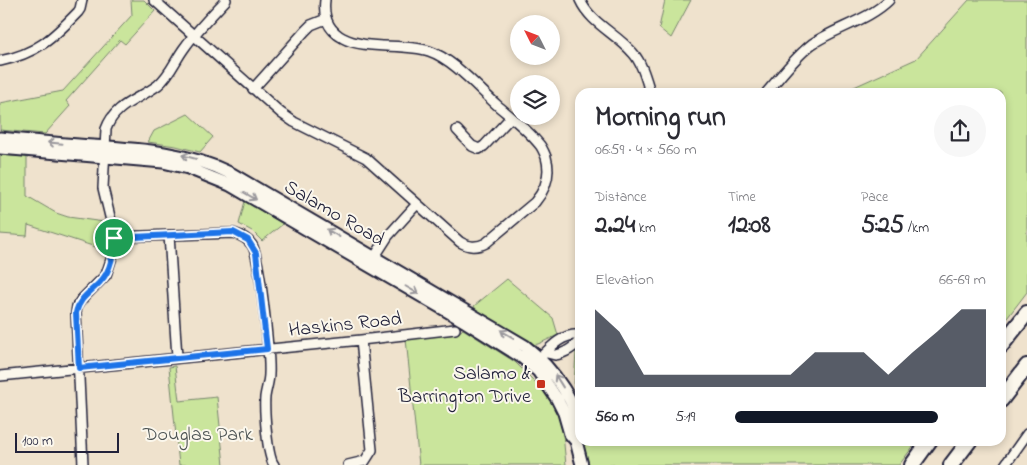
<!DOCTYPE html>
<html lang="en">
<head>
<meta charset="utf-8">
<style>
	:root { --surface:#fff; --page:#f7f7f7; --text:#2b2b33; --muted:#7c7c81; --accent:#111827 }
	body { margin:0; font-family:"Indie Flower",sans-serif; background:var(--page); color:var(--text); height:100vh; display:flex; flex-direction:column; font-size:19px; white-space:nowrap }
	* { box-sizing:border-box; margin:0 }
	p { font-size:16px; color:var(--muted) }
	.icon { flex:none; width:28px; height:28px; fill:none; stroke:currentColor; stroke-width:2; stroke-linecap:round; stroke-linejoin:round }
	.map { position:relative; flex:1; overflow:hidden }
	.side { position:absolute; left:575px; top:88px; width:431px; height:358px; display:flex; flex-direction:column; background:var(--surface); border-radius:15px; box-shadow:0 2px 8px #0003 }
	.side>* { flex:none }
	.needle { width:32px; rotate:312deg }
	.tools { position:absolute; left:510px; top:15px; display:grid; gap:10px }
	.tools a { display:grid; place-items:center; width:50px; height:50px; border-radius:50%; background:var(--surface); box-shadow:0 2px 8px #0003; font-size:25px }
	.scale { position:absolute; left:15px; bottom:12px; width:104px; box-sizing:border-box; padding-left:5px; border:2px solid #22223b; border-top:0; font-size:14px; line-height:18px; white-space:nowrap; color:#22223b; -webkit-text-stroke:4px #fbf7ec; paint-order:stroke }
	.pin { position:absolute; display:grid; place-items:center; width:42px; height:42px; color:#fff; margin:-21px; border:2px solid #fff; border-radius:50%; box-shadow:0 1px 5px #0007 }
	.round { display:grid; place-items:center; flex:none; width:52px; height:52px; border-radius:26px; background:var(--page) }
	.summary { display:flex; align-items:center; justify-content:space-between; height:85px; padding:0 20px }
	h1 { font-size:28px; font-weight:700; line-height:38px }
	.metrics { display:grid; grid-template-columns:repeat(3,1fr); gap:8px; height:85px; padding:5px 20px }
	.metrics div { display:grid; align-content:center }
	.metrics b { font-size:25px; font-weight:700 }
	.metrics small { font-size:14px; font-weight:400 }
	.metrics p { font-size:14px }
	.chart { height:140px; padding:10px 20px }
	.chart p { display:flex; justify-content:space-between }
	.chart svg { width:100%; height:90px; margin-top:5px; fill:var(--accent); opacity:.7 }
	ul { padding:0 20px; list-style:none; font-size:16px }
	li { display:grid; grid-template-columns:80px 60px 1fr; align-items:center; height:38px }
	li i { height:12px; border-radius:6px; background:var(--accent) }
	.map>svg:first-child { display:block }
</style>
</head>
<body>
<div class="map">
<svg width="1027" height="465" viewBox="0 0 1027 465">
	<rect width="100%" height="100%" fill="#efe2cd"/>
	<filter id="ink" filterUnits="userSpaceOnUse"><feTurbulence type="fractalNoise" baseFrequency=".02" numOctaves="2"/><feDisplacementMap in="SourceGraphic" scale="10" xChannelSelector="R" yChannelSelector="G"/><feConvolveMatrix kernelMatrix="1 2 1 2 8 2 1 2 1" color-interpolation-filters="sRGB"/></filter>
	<g filter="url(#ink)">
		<path fill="#cae59c" stroke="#76846c" d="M 131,0 L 144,0 L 155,11 L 125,44 L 120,40 L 66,101 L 70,106 L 45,134 L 0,130 L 0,103 L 63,91 L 132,15 Z
			M 665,0 L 691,0 L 671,38 L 659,28 Z
			M 969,0 L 1027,0 L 1027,292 L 1001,326 L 1001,92 L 843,92 L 916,59 Z
			M 188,114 L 213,137 L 200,152 L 176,146 L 148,142 L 154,131 Z
			M 0,155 L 27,157 L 27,196 L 56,213 L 68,217 L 104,222 L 105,250 L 28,225 L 27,236 L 0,234 Z
			M 245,201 L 283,224 L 262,241 L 252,231 L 239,224 Z
			M 507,279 L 553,318 L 558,335 L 538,344 L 532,345 L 476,310 L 474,306 Z
			M 463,329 L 515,362 L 555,402 L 563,434 L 566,465 L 419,465 L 406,339 L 457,334 Z
			M 580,348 L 580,401 L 574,386 L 576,351 Z
			M 175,366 L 179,401 L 217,397 L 224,465 L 179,465 L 169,367 Z
			M 586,440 L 918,440 L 899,465 L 586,465 L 582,445 Z"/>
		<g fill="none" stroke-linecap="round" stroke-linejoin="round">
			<defs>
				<path id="minor" d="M 154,0 L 281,113 L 294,122 L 366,158 L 460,242 C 469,247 476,248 486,243 L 535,202 C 546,189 551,174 546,157 C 544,152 542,147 539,144 C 527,129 511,117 497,105 C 478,88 453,59 429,51 C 405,43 364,50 343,38 C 328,30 323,16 325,0
					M 580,0 C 591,24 616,33 633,53 C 642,63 646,79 650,92
					M 0,61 C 36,54 53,38 78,12 L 80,9 L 82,0
					M 253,89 L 305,31 L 311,25 L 326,19
					M 767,92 C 781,76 795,57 812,44 C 835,28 869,20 889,0
					M 457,130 L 472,146 L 479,149 L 484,146 L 511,117
					M 169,235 L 177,357
					M 114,237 L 233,233 C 240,235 248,239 252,245 C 260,256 270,357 269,374 C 269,382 266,389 265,397 C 264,409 267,456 274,465
					M 372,261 L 388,236 L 417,204
					M 547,353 C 547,353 555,355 555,355 C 564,354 577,346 580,339
					M 536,362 C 548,350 561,333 580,335
					M 0,376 L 361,340 L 455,329
					M 83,465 L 76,313 L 77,306 L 81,300 L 106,275 L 112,257 L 113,229 L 103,188 L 106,129 C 115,104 138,100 158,85 C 171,74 175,60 185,47 C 197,30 212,15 226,0
					M 348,465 L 365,461 L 372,450 L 361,340
					M 1005,465 L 1027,434"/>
				<path id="major" d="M 0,138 C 31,141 62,144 93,146 C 141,149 188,152 232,174 L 525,346 C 548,364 587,409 576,441
					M 0,148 L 163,162 L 188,168 L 230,185 L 466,322 L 523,358 L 538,371 L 557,399 L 564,413 L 570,434 L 576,441 L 582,465"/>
				<path id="highway" d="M 1001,346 L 1027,313
					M 1001,400 L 1027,366
					M 912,465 L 930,440
					M 951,465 L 970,440"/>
			</defs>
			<use href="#minor" stroke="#22223b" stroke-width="12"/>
			<use href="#major" stroke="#22223b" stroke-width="15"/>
			<use href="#highway" stroke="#22223b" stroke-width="18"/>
			<use href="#minor" stroke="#fbf7ec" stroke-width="9"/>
			<use href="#major" stroke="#fbf7ec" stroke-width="11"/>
			<use href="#highway" stroke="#fbf7ec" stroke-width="14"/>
		</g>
		<defs><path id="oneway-shaft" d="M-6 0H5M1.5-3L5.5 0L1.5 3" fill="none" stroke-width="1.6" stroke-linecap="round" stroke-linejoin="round" transform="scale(1.25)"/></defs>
		<g stroke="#99979c">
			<use href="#oneway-shaft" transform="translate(55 143) rotate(-175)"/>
			<use href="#oneway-shaft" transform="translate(189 157) rotate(-165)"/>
			<use href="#oneway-shaft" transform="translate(250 196) rotate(30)"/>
			<use href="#oneway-shaft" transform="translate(333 233) rotate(-149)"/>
			<use href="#oneway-shaft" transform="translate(412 290) rotate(30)"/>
			<use href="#oneway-shaft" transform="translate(507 334) rotate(-149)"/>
			<use href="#oneway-shaft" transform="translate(559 381) rotate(-122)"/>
		</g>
	</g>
	<g fill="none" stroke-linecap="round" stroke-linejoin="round" filter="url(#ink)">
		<defs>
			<path id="route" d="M 233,232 L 248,240 L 256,253 L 267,349 L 79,368 L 76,313 C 79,298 90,293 100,282 C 112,270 113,253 114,238 Z"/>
		</defs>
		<use href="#route" stroke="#fff" stroke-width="10"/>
		<use href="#route" stroke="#1a73e8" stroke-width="6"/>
	</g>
	<rect fill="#c8321e" stroke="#fbf7ec" stroke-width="2" x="536" y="379" width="10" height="10" rx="2.5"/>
	<g text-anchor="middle" stroke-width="4" stroke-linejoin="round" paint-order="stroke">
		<g font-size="20" fill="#22223b" stroke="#fbf7ec">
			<text transform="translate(335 212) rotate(30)" y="7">Salamo Road</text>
			<text transform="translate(345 323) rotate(-6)" y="7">Haskins Road</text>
		</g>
		<g font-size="20" fill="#22223b" stroke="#fbf7ec" text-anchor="end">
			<text x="531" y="379">Salamo &amp;<tspan x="531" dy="23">Barrington Drive</tspan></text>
		</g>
		<g font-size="20" fill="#4c5353" stroke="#fbf7ec">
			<text x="198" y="440">Douglas Park</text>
		</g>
	</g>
</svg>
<div class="tools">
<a><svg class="needle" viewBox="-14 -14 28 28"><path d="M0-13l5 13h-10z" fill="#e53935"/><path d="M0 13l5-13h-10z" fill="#7c7c81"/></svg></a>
<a><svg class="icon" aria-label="layers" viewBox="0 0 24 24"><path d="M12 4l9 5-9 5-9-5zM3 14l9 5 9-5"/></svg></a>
</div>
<div class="scale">100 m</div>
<div class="pin" style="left:114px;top:238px;background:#1e9e55"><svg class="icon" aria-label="arrive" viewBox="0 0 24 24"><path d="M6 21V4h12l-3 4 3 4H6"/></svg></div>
<section class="side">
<div class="summary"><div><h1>Morning run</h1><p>06:59 · 4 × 560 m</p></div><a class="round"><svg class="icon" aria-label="share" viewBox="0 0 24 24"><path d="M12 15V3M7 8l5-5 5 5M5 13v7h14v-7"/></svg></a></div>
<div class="metrics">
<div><p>Distance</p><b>2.24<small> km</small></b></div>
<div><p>Time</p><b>12:08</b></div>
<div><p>Pace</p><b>5:25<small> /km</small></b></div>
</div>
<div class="chart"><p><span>Elevation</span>66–69 m</p>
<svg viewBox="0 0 160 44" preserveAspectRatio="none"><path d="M0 44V6L10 17L20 38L30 38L40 38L50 38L60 38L70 38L80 38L90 27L100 27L110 27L120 38L130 27L140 17L150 6L160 6V44z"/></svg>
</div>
<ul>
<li><b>560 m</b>5:19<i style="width:81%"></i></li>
</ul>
</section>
</div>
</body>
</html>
